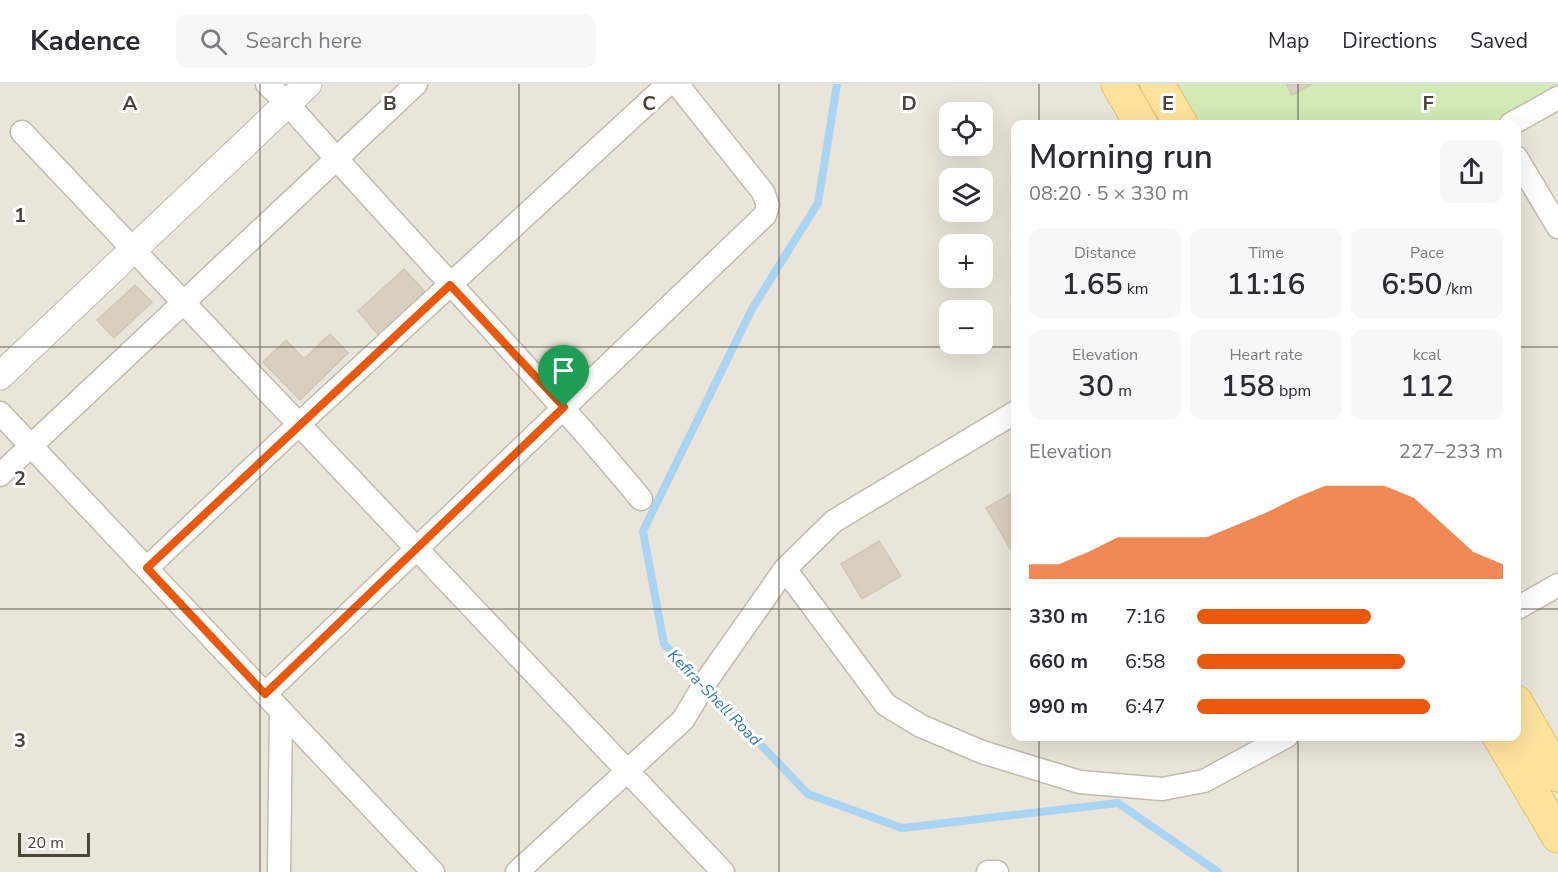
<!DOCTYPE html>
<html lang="en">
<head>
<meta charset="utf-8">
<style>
	:root { --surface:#fff; --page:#f7f7f7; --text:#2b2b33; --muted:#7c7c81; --line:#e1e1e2; --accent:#ea580c }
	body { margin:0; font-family:"Nunito Sans",sans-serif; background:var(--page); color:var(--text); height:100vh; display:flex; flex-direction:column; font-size:22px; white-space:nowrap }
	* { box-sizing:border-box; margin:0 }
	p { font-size:20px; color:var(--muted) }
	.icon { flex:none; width:33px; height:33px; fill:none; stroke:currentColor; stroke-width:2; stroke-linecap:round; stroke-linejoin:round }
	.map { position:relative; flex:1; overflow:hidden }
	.details { position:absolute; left:1011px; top:36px; width:510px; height:621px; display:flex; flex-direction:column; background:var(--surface); border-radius:12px; box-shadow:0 6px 24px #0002 }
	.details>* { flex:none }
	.buttons { position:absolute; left:939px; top:18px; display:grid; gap:12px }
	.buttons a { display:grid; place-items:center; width:54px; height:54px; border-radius:12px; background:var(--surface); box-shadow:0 6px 24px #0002; font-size:30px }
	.scale { position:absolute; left:18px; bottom:15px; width:72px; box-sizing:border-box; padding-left:6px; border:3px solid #4b4439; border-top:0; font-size:16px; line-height:21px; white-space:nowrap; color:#4b4439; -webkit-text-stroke:4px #fff; paint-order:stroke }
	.pin { position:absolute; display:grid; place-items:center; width:51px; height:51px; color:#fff; margin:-62px -26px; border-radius:50% 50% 50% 0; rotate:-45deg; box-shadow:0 0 6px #0007 }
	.pin .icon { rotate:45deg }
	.round { display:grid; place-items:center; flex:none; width:63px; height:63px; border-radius:12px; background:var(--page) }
	.headline { display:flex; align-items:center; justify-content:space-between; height:102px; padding:0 18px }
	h1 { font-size:33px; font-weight:600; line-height:45px }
	.metrics { display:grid; grid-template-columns:repeat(3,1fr); gap:9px; height:102px; padding:6px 18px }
	.metrics div { display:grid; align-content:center; border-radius:12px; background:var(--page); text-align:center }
	.metrics b { font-size:30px; font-weight:600 }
	.metrics small { font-size:16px; font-weight:400 }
	.metrics p { font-size:16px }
	.chart { height:168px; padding:12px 18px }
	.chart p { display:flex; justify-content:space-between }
	.chart svg { width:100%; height:108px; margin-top:6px; fill:var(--accent); opacity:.7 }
	ul { padding:0 18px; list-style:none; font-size:20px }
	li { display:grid; grid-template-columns:96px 72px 1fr; align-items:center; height:45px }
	li i { height:15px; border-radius:8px; background:var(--accent) }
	header { display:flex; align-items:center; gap:36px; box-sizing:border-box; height:84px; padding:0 30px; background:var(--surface); border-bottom:2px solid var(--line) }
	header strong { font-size:28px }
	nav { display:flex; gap:33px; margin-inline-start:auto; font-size:21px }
	.search { width:420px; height:54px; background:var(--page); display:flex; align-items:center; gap:15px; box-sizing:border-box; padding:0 21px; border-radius:12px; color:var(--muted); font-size:22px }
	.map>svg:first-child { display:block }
</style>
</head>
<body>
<header>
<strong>Kadence</strong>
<div class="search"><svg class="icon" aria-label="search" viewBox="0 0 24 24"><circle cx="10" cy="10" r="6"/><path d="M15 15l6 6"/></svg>Search here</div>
<nav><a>Map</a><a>Directions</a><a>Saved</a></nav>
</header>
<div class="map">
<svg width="1558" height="788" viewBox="0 0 1558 788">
	<rect width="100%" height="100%" fill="#f6f3ec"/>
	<path fill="#eae5da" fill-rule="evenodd" d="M 0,0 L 1558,0 L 1558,788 L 0,788 ZM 950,28 L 982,28 L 982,62 L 950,62 ZM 1016,40 L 1516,40 L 1516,652 L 1016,652 ZM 950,94 L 982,94 L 982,128 L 950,128 ZM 950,160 L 982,160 L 982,194 L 950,194 ZM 950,226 L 982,226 L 982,260 L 950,260 Z"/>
	<path fill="#d2eab5" d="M 1157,0 L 1558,0 L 1558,14 L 1511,40 L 1181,40 Z"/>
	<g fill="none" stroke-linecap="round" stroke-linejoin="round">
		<path stroke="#a9d4f2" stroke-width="8" d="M 837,0 L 818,119 L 752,225 L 643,447 L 664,560 L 808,710 L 902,744 L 1118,719 L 1218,788"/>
	</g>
	<path fill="#d8cfc1" stroke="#d3c7b4" stroke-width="1.5" d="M 1286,0 L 1312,0 L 1292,11 Z
		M 404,185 L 427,210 L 380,253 L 358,227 Z
		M 135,201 L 152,218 L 114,254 L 97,236 Z
		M 330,250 L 348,269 L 300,316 L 263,278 L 286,256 L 304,275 Z
		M 1016,407 L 1016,474 L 986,424 Z
		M 879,457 L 901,492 L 862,515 L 841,480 Z"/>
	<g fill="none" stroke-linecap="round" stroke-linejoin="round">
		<defs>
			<path id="minor" d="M 267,0 L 288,20 C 404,153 528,279 641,415
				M 1511,40 L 1558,14
				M 22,48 L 723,788
				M 1516,73 L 1558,143
				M 0,329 L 433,788
				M 0,391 L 416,0
				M 147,484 L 299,340 L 668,0
				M 785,485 L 886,621 L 921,642 L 982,668 L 1080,698 L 1162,705 L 1204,697 L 1287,652
				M 1516,525 L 1558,501
				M 265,610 L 765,131 L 768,121 L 763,108 L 677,0
				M 279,788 L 281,627
				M 517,788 L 683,636 L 707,596 L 785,485 L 834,437 L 1016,328
				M 988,788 L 997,788"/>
			<path id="tertiary" d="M 0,292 L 308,0"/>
			<path id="primary" d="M 1118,0 L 1141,40
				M 1157,0 L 1181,40
				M 1516,618 L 1558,691
				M 1499,652 L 1558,752"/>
		</defs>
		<use href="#minor" stroke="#c2bbae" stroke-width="25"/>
		<use href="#tertiary" stroke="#c2bbae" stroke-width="29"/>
		<use href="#primary" stroke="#e6c16a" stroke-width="35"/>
		<use href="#minor" stroke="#fff" stroke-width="22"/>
		<use href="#tertiary" stroke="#fff" stroke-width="27"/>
		<use href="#primary" stroke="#ffe39c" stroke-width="33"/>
	</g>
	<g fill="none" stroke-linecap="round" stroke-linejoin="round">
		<defs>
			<path id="route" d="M 450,201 L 564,323 L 265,610 L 147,484 Z"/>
		</defs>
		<use href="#route" stroke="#fff" stroke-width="12"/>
		<use href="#route" stroke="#ea580c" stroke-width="8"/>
	</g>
	<path fill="none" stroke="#4b4439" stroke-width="1.5" stroke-opacity="0.55" d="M 260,0 L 260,788M 519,0 L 519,788M 779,0 L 779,788M 1039,0 L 1039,40M 1298,0 L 1298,40M 0,263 L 1016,263M 1516,263 L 1558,263M 0,525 L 1016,525M 1516,525 L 1558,525M 1039,652 L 1039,788M 1298,652 L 1298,788"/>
	<g text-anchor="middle" stroke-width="6" stroke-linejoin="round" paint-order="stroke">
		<g font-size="16" font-style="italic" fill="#2e7ab2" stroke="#fff">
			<text transform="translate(715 613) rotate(46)" y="6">Kefira-Shell Road</text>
		</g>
	</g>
	<g font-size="20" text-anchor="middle" font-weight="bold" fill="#4b4439" stroke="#fff" stroke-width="6" stroke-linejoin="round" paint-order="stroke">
		<text x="130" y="26">A</text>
		<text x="390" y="26">B</text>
		<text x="649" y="26">C</text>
		<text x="909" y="26">D</text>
		<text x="1168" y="26">E</text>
		<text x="1428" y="26">F</text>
		<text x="20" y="138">1</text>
		<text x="20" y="401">2</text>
		<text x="20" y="663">3</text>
	</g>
</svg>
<div class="buttons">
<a><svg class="icon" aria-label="locate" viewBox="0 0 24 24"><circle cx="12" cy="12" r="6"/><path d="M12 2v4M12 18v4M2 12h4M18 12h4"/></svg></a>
<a><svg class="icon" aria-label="layers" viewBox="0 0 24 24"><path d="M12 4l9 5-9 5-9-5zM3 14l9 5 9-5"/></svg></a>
<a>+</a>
<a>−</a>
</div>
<div class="scale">20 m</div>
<div class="pin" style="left:564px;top:323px;background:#1e9e55"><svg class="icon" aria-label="arrive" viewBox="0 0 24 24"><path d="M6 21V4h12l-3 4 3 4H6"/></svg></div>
<section class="details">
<div class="headline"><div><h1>Morning run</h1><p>08:20 · 5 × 330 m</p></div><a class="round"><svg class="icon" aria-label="share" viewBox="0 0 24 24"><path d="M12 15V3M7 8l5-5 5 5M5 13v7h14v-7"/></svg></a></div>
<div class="metrics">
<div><p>Distance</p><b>1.65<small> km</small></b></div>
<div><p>Time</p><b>11:16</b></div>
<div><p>Pace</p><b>6:50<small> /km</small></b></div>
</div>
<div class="metrics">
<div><p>Elevation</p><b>30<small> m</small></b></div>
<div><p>Heart rate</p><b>158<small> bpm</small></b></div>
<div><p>kcal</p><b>112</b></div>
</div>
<div class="chart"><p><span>Elevation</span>227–233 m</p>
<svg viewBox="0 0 160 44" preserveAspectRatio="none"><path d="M0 44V38L10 38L20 33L30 27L40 27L50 27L60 27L70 22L80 17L90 11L100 6L110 6L120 6L130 11L140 22L150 33L160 38V44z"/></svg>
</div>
<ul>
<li><b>330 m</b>7:16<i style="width:57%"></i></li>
<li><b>660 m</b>6:58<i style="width:68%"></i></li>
<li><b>990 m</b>6:47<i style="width:76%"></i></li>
</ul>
</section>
</div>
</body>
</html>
